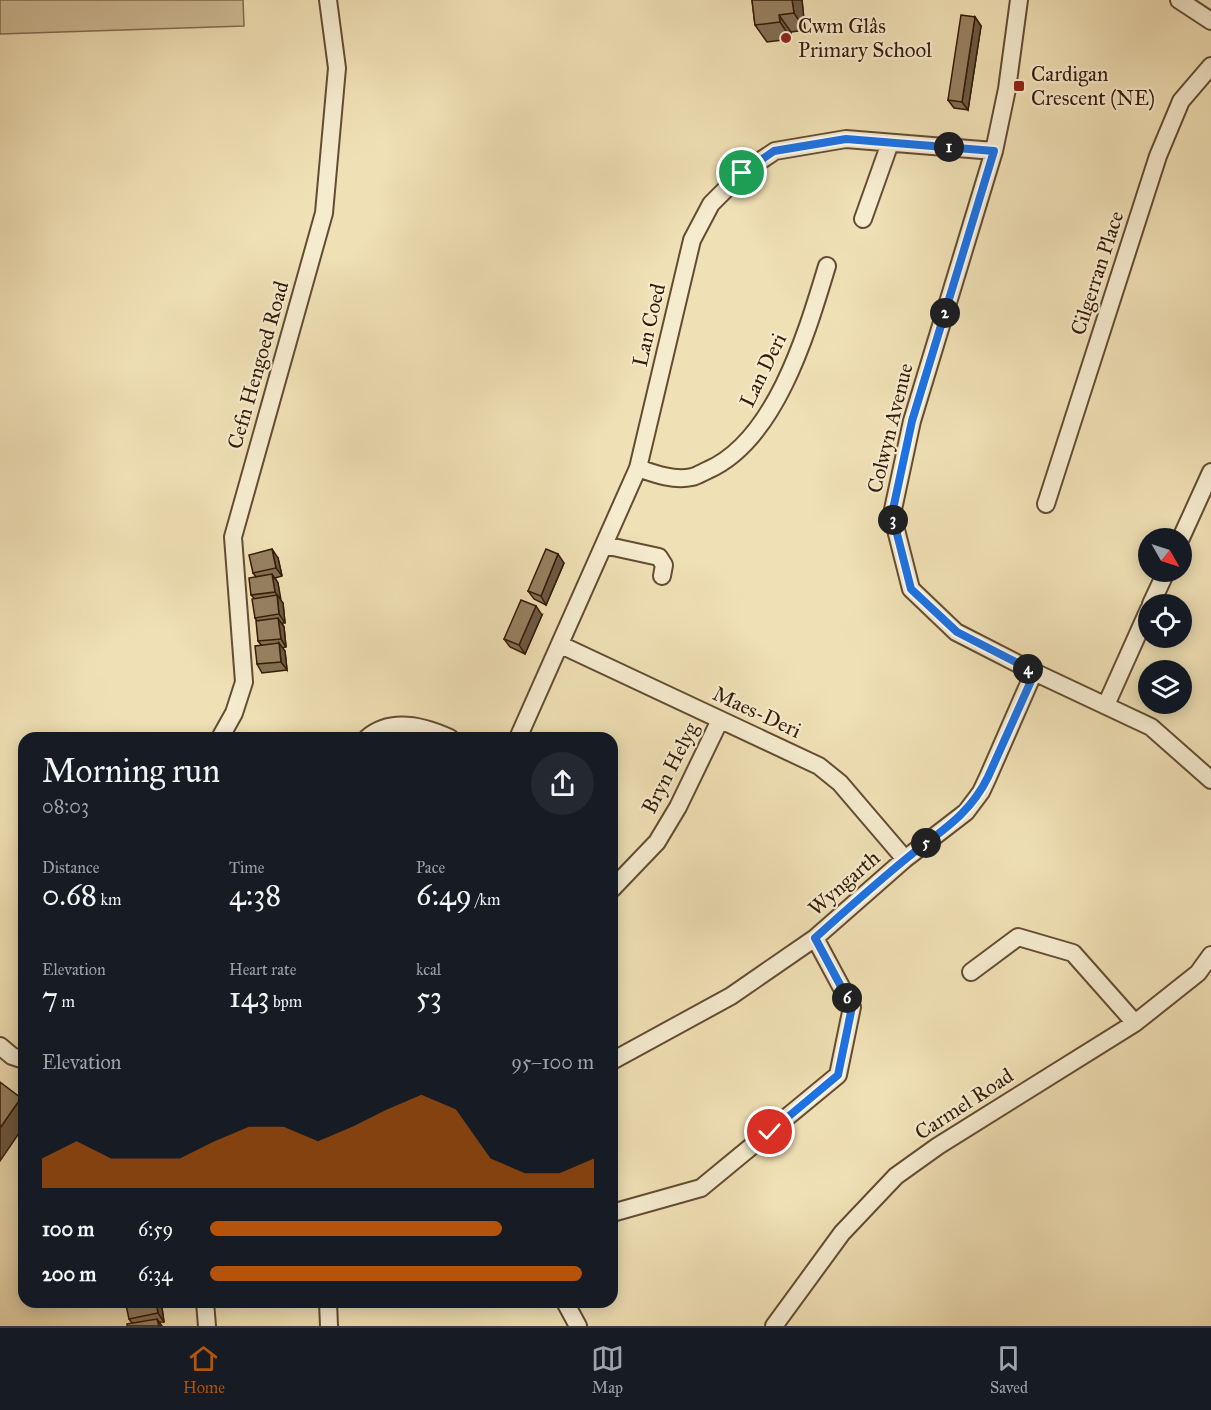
<!DOCTYPE html>
<html lang="en">
<head>
<meta charset="utf-8">
<style>
	:root { --surface:#171b24; --page:#242831; --text:#f1f3f6; --muted:#9ea1a6; --line:#363941; --accent:#b45309 }
	body { margin:0; font-family:"IM FELL Great Primer",serif; background:var(--page); color:var(--text); height:100vh; display:flex; flex-direction:column; font-size:22px; white-space:nowrap }
	* { box-sizing:border-box; margin:0 }
	p { font-size:20px; color:var(--muted) }
	.icon { flex:none; width:33px; height:33px; fill:none; stroke:currentColor; stroke-width:2; stroke-linecap:round; stroke-linejoin:round }
	.map { position:relative; flex:1; overflow:hidden }
	.panel { position:absolute; left:18px; top:732px; width:600px; height:576px; display:flex; flex-direction:column; background:var(--surface); border-radius:18px; box-shadow:0 3px 15px #0003 }
	.panel>* { flex:none }
	.needle { width:39px; rotate:129deg }
	.fabs { position:absolute; left:1138px; top:528px; display:grid; gap:12px }
	.fabs a { display:grid; place-items:center; width:54px; height:54px; border-radius:50%; background:var(--surface); box-shadow:0 3px 15px #0003; font-size:30px }
	.pin { position:absolute; display:grid; place-items:center; width:51px; height:51px; color:#fff; margin:-26px; border:3px solid #fff; border-radius:50%; box-shadow:0 2px 6px #0007 }
	.km { position:absolute; width:30px; height:30px; margin:-15px; border-radius:50%; background:#222; color:#fff; font-size:16px; line-height:30px; text-align:center }
	.round { display:grid; place-items:center; flex:none; width:63px; height:63px; border-radius:32px; background:var(--page) }
	.head { display:flex; align-items:center; justify-content:space-between; height:102px; padding:0 24px }
	h1 { font-size:33px; font-weight:600; line-height:45px }
	.stats { display:grid; grid-template-columns:repeat(3,1fr); gap:9px; height:102px; padding:6px 24px }
	.stats div { display:grid; align-content:center }
	.stats b { font-size:30px; font-weight:600 }
	.stats small { font-size:16px; font-weight:400 }
	.stats p { font-size:16px }
	.chart { height:168px; padding:12px 24px }
	.chart p { display:flex; justify-content:space-between }
	.chart svg { width:100%; height:108px; margin-top:6px; fill:var(--accent); opacity:.7 }
	ul { padding:0 24px; list-style:none; font-size:20px }
	li { display:grid; grid-template-columns:96px 72px 1fr; align-items:center; height:45px }
	li i { height:15px; border-radius:8px; background:var(--accent) }
	.menu { display:flex; justify-content:space-around; align-items:center; height:84px; border-top:2px solid var(--line); background:var(--surface); font-size:16px; color:var(--muted) }
	.menu a { display:grid; justify-items:center; gap:3px }
	.menu .active { color:var(--accent) }
	.map>svg:first-child { display:block }
</style>
</head>
<body>
<div class="map">
<svg width="1211" height="1326" viewBox="0 0 1211 1326">
	<rect width="100%" height="100%" fill="#f0e0b5"/>
	<filter id="stains"><feTurbulence type="fractalNoise" baseFrequency=".00333" numOctaves="4"/><feColorMatrix values="0 0 0 0 .2 0 0 0 0 .09 0 0 0 0 .02 0 0 0 .5 -.17"/></filter>
	<radialGradient id="worn" r=".72"><stop offset=".6" stop-color="#630" stop-opacity="0"/><stop offset="1" stop-color="#630" stop-opacity=".3"/></radialGradient>
	<path fill="#d0be97" stroke="#836c4f" stroke-width="1.5" d="M 0,0 L 243,0 L 244,26 L 0,34 Z"/>
	<g fill="none" stroke-linecap="round" stroke-linejoin="round">
		<defs>
			<path id="minor" d="M 1019,0 L 1007,89 L 994,151 L 912,421 L 892,514 L 911,589 L 956,632 L 1034,672 L 1151,727 L 1211,780
				M 1179,0 L 1211,21
				M 863,219 L 890,143
				M 638,468 C 655,474 674,481 692,477 C 697,476 703,472 708,470 C 776,440 807,332 827,266
				M 1046,504 L 1158,156 L 1181,101 L 1211,66
				M 1181,538 L 1211,472
				M 604,545 L 659,557 L 664,565 L 662,576
				M 1151,604 L 1166,572
				M 561,645 L 819,766 L 840,783 L 905,859
				M 1106,705 L 1149,609
				M 220,738 L 234,713 L 244,682 L 233,537 L 324,213 L 337,68 L 328,0
				M 367,738 C 391,717 424,726 450,738
				M 518,738 L 638,468 L 692,240 L 711,204 L 742,173 L 775,151 L 846,139 L 994,151
				M 612,889 L 657,842 L 678,807 L 720,720
				M 971,972 L 1018,937 L 1073,953 L 1135,1023
				M 0,1046 L 12,1056 L 24,1060
				M 612,1061 L 731,996 L 815,938 L 905,859 L 966,812 L 981,792 L 988,777 L 1034,672
				M 612,1213 L 701,1188 L 838,1075 L 852,1007 L 815,938
				M 205,1302 L 207,1326
				M 328,1302 L 329,1326
				M 565,1302 L 578,1326
				M 774,1326 L 842,1233 L 896,1176 L 938,1146 L 1135,1023 L 1198,973 L 1211,955"/>
		</defs>
		<use href="#minor" stroke="#644c32" stroke-width="20"/>
		<use href="#minor" stroke="#f5ebcf" stroke-width="16"/>
	</g>
	<path fill="#826f53" stroke="#361a07" stroke-width="1.5" d="M 752,0 L 802,0 L 805,30 L 791,32 L 791,39 L 767,42 L 755,25 Z
		M 975,17 L 981,26 L 968,110 L 954,108 L 948,100 Z
		M 278,558 L 282,576 L 275,578 L 278,583 L 280,600 L 283,603 L 285,623 L 282,623 L 284,627 L 286,647 L 282,648 L 285,651 L 287,670 L 262,673 L 257,664 L 261,645 L 258,641 L 257,621 L 255,618 L 254,598 L 251,595 L 256,577 L 253,573 Z
		M 564,563 L 546,605 L 534,599 L 528,591 Z
		M 542,615 L 525,654 L 510,647 L 504,639 Z
		M 131,1302 L 158,1302 L 162,1308 L 164,1322 L 132,1323 L 129,1319 L 132,1304 Z"/>
	<path fill="#6a5a44" stroke="#361a07" stroke-width="1.5" d="M 792,0 L 802,0 L 805,30 L 794,13 Z
		M 779,15 L 791,32 L 791,39 L 780,22 Z
		M 975,17 L 981,26 L 968,110 L 962,102 Z
		M 272,549 L 278,558 L 282,576 L 276,568 Z
		M 558,554 L 564,563 L 546,605 L 541,596 Z
		M 272,574 L 278,583 L 281,600 L 275,592 Z
		M 277,595 L 283,603 L 285,623 L 279,614 Z
		M 536,606 L 542,615 L 525,654 L 519,645 Z
		M 278,618 L 284,627 L 286,647 L 281,639 Z
		M 279,643 L 285,651 L 287,670 L 281,662 Z
		M 21,1098 L 24,1103 L 24,1126 L 0,1161 L 0,1128 Z
		M 156,1302 L 158,1302 L 162,1308 L 164,1322 L 158,1313 Z
		M 157,1319 L 162,1326 L 159,1326 Z"/>
	<path fill="#978161" stroke="#361a07" stroke-width="1.5" d="M 752,0 L 792,0 L 794,13 L 779,15 L 780,22 L 755,25 Z
		M 961,15 L 975,17 L 962,102 L 948,100 Z
		M 272,549 L 276,568 L 253,573 L 249,555 Z
		M 546,549 L 558,554 L 541,596 L 528,591 Z
		M 272,574 L 275,592 L 251,595 L 249,578 Z
		M 277,595 L 279,614 L 255,618 L 252,599 Z
		M 521,600 L 536,606 L 519,645 L 504,639 Z
		M 278,618 L 281,639 L 258,641 L 256,621 Z
		M 279,643 L 281,662 L 257,664 L 255,646 Z
		M 0,1082 L 21,1098 L 0,1128 Z
		M 142,1302 L 156,1302 L 158,1313 L 129,1319 L 126,1305 Z
		M 157,1319 L 159,1326 L 127,1326 L 127,1324 Z"/>
	<g fill="none" stroke-linecap="round" stroke-linejoin="round">
		<defs>
			<path id="route" d="M 742,173 L 774,151 L 846,139 L 994,151 L 912,421 L 892,514 L 911,589 L 957,632 L 1035,672 L 988,777 C 969,816 939,832 907,858 C 875,884 845,911 815,938 L 852,1007 L 838,1075 L 770,1132"/>
		</defs>
		<use href="#route" stroke="#fff" stroke-width="12"/>
		<use href="#route" stroke="#1a73e8" stroke-width="8"/>
	</g>
	<g fill="#8f2418" stroke="#f5ebcf" stroke-width="2">
		<circle cx="786" cy="38" r="6"/>
		<rect x="1013" y="80" width="12" height="12" rx="3"/>
	</g>
	<g text-anchor="middle" stroke-width="4.5" stroke-linejoin="round" paint-order="stroke">
		<g font-size="21" fill="#361a07" stroke="#f5ebcf" text-anchor="start">
			<text x="798" y="33">Cwm Glâs<tspan x="798" dy="24">Primary School</tspan></text>
			<text x="1031" y="81">Cardigan<tspan x="1031" dy="24">Crescent (NE)</tspan></text>
		</g>
		<g font-size="21" fill="#361a07" stroke="#f5ebcf">
			<text transform="translate(1097 273) rotate(-72)" y="7">Cilgerran Place</text>
			<text transform="translate(649 325) rotate(-77)" y="7">Lan Coed</text>
			<text transform="translate(258 365) rotate(-74)" y="7">Cefn Hengoed Road</text>
			<text transform="translate(763 370) rotate(-64)" y="7">Lan Deri</text>
			<text transform="translate(890 428) rotate(-76)" y="7">Colwyn Avenue</text>
			<text transform="translate(757 712) rotate(25)" y="7">Maes-Deri</text>
			<text transform="translate(670 768) rotate(-63)" y="7">Bryn Helyg</text>
			<text transform="translate(844 883) rotate(-41)" y="7">Wyngarth</text>
			<text transform="translate(964 1104) rotate(-33)" y="7">Carmel Road</text>
		</g>
	</g>
	<rect width="100%" height="100%" filter="url(#stains)"/>
	<rect width="100%" height="100%" fill="url(#worn)"/>
</svg>
<div class="fabs">
<a><svg class="needle" viewBox="-14 -14 28 28"><path d="M0-13l5 13h-10z" fill="#e53935"/><path d="M0 13l5-13h-10z" fill="#9ea1a6"/></svg></a>
<a><svg class="icon" aria-label="locate" viewBox="0 0 24 24"><circle cx="12" cy="12" r="6"/><path d="M12 2v4M12 18v4M2 12h4M18 12h4"/></svg></a>
<a><svg class="icon" aria-label="layers" viewBox="0 0 24 24"><path d="M12 4l9 5-9 5-9-5zM3 14l9 5 9-5"/></svg></a>
</div>
<div class="pin" style="left:742px;top:173px;background:#1e9e55"><svg class="icon" aria-label="arrive" viewBox="0 0 24 24"><path d="M6 21V4h12l-3 4 3 4H6"/></svg></div>
<div class="pin" style="left:770px;top:1132px;background:#d93025"><svg class="icon" aria-label="check" viewBox="0 0 24 24"><path d="M5 12l5 5 9-10"/></svg></div>
<b class="km" style="left:949px;top:147px">1</b>
<b class="km" style="left:945px;top:313px">2</b>
<b class="km" style="left:893px;top:520px">3</b>
<b class="km" style="left:1028px;top:669px">4</b>
<b class="km" style="left:926px;top:843px">5</b>
<b class="km" style="left:847px;top:998px">6</b>
<section class="panel">
<div class="head"><div><h1>Morning run</h1><p>08:03</p></div><a class="round"><svg class="icon" aria-label="share" viewBox="0 0 24 24"><path d="M12 15V3M7 8l5-5 5 5M5 13v7h14v-7"/></svg></a></div>
<div class="stats">
<div><p>Distance</p><b>0.68<small> km</small></b></div>
<div><p>Time</p><b>4:38</b></div>
<div><p>Pace</p><b>6:49<small> /km</small></b></div>
</div>
<div class="stats">
<div><p>Elevation</p><b>7<small> m</small></b></div>
<div><p>Heart rate</p><b>143<small> bpm</small></b></div>
<div><p>kcal</p><b>53</b></div>
</div>
<div class="chart"><p><span>Elevation</span>95–100 m</p>
<svg viewBox="0 0 160 44" preserveAspectRatio="none"><path d="M0 44V32L10 25L20 32L30 32L40 32L50 25L60 19L70 19L80 25L90 19L100 12L110 6L120 12L130 32L140 38L150 38L160 32V44z"/></svg>
</div>
<ul>
<li><b>100 m</b>6:59<i style="width:76%"></i></li>
<li><b>200 m</b>6:34<i style="width:97%"></i></li>
</ul>
</section>
</div>
<nav class="menu">
<a class="active"><svg class="icon" aria-label="home" viewBox="0 0 24 24"><path d="M3 11l9-7 9 7M6 9v11h12V9"/></svg>Home</a>
<a><svg class="icon" aria-label="map" viewBox="0 0 24 24"><path d="M3 6l6-2 6 2 6-2v14l-6 2-6-2-6 2zM9 4v14M15 6v14"/></svg>Map</a>
<a><svg class="icon" aria-label="saved" viewBox="0 0 24 24"><path d="M7 4h10v16l-5-4-5 4z"/></svg>Saved</a>
</nav>
</body>
</html>
